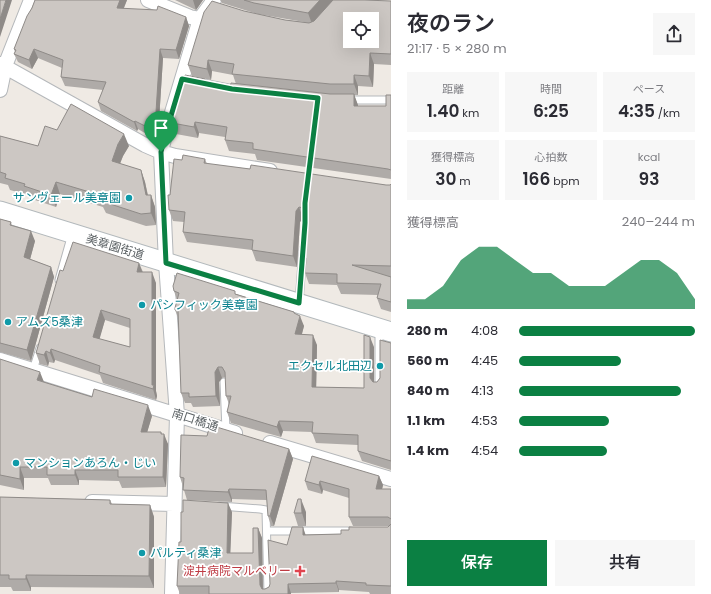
<!DOCTYPE html>
<html lang="ja">
<head>
<meta charset="utf-8">
<style>
	:root { --surface:#fff; --page:#f7f7f7; --text:#2b2b33; --muted:#7c7c81; --accent:#0b8043 }
	body { margin:0; font-family:Poppins,"Noto Sans JP",sans-serif; background:var(--page); color:var(--text); height:100vh; display:flex; flex-direction:column; font-size:15px; white-space:nowrap }
	* { box-sizing:border-box; margin:0 }
	p { font-size:13px; color:var(--muted) }
	.icon { flex:none; width:22px; height:22px; fill:none; stroke:currentColor; stroke-width:2; stroke-linecap:round; stroke-linejoin:round }
	.map { position:relative; flex:1; overflow:hidden }
	.sheet { display:flex; flex-direction:column; background:var(--surface); width:320px }
	.sheet>* { flex:none }
	.buttons { position:absolute; left:343px; top:12px; display:grid; gap:8px }
	.buttons a { display:grid; place-items:center; width:36px; height:36px; border-radius:0px; background:var(--surface); box-shadow:0 4px 16px #0002; font-size:20px }
	.pin { position:absolute; display:grid; place-items:center; width:34px; height:34px; color:#fff; margin:-41px -17px; border-radius:50% 50% 50% 0; rotate:-45deg; box-shadow:0 0 4px #0007 }
	.pin .icon { rotate:45deg }
	.round { display:grid; place-items:center; flex:none; width:42px; height:42px; border-radius:0px; background:var(--page) }
	.head { display:flex; align-items:center; justify-content:space-between; height:68px; padding:0 16px }
	h1 { font-size:22px; font-weight:600; line-height:30px }
	.stats { display:grid; grid-template-columns:repeat(3,1fr); gap:6px; height:68px; padding:4px 16px }
	.stats div { display:grid; align-content:center; border-radius:0px; background:var(--page); text-align:center }
	.stats b { font-size:17px; font-weight:600 }
	.stats small { font-size:11px; font-weight:400 }
	.stats p { font-size:11px }
	.chart { height:112px; padding:8px 16px }
	.chart p { display:flex; justify-content:space-between }
	.chart svg { width:100%; height:72px; margin-top:4px; fill:var(--accent); opacity:.7 }
	.primary-button { display:flex; gap:8px; margin-top:auto; padding:8px 16px }
	.primary-button a { flex:1; height:46px; border-radius:0px; background:var(--accent); color:#fff; font-size:16px; font-weight:600; line-height:46px; text-align:center }
	.primary-button a+a { background:var(--page); color:var(--text) }
	ul { padding:0 16px; list-style:none; font-size:13px }
	li { display:grid; grid-template-columns:64px 48px 1fr; align-items:center; height:30px }
	li i { height:10px; border-radius:5px; background:var(--accent) }
	main { display:flex; flex:1; min-height:0 }
	.map>svg:first-child { display:block }
</style>
</head>
<body>
<main>
<div class="map">
<svg width="391" height="594" viewBox="0 0 391 594">
	<rect width="100%" height="100%" fill="#efeae4"/>
	<g fill="none" stroke-linecap="round" stroke-linejoin="round">
		<defs>
			<path id="lane" d="M 198,82 L 239,90
				M 347,100 L 391,100
				M 59,280 L 72,234
				M 299,303 L 303,249
				M 379,330 L 379,388
				M 33,370 L 40,348
				M 224,382 L 226,430
				M 220,506 L 260,509 L 266,510 L 268,594
				M 267,531 L 350,531"/>
			<path id="street" d="M 148,0 L 190,17 L 200,19
				M 0,64 L 145,145 L 161,152 L 175,156 L 270,171
				M 0,90 L 5,66 L 31,0
				M 0,360 L 235,433
				M 270,443 L 391,479
				M 92,502 L 174,504
				M 172,594 L 177,415 L 166,263 L 161,152 L 164,139 L 200,19 L 214,0"/>
			<path id="secondary" d="M 0,211 L 391,332"/>
		</defs>
		<use href="#lane" stroke="#b5b8bb" stroke-width="9"/>
		<use href="#street" stroke="#b5b8bb" stroke-width="16"/>
		<use href="#secondary" stroke="#b3b9bc" stroke-width="21"/>
		<path stroke="#a3d9a5" stroke-width="2.5" stroke-dasharray="4 2" stroke-linecap="butt" d="M 308,177 L 310,165"/>
		<use href="#lane" stroke="#fff" stroke-width="7"/>
		<use href="#street" stroke="#fff" stroke-width="14"/>
		<use href="#secondary" stroke="#fff" stroke-width="19"/>
	</g>
	<path fill="#afaba8" fill-rule="evenodd" d="M 35,0 L 127,0 L 124,8 L 186,17 L 189,26 L 179,59 L 163,58 L 159,121 L 150,136 L 138,129 L 137,131 L 101,111 L 98,102 L 103,90 L 65,86 L 61,77 L 62,68 L 38,58 L 32,69 L 18,62 L 14,54 L 15,52 L 14,49 Z
		M 175,0 L 203,0 L 196,10 Z
		M 220,0 L 379,0 L 379,1 L 391,1 L 391,65 L 374,64 L 373,87 L 358,86 L 358,95 L 354,95 L 358,106 L 386,106 L 391,95 L 391,179 L 257,160 L 255,154 L 229,151 L 225,140 L 225,137 L 199,133 L 198,138 L 176,134 L 172,123 L 205,79 L 207,85 L 230,89 L 236,84 L 233,75 L 212,71 L 211,80 L 192,76 L 188,65 L 244,11 L 285,20 L 304,22 L 258,14 L 222,3 Z
		M 57,130 L 129,146 L 123,156 L 120,164 L 141,170 L 145,182 L 148,195 L 151,195 L 155,207 L 156,225 L 146,226 L 106,213 L 103,207 L 60,194 L 56,207 L 29,198 L 28,195 L 10,190 L 8,185 L 0,183 L 0,136 L 38,146 Z
		M 205,159 L 207,164 L 386,185 L 390,185 L 391,184 L 391,277 L 388,277 L 391,277 L 391,312 L 381,309 L 377,298 L 378,295 L 341,294 L 337,285 L 309,284 L 305,273 L 306,266 L 303,257 L 306,219 L 303,218 L 300,222 L 297,267 L 256,261 L 252,250 L 187,242 L 183,232 L 184,222 L 173,221 L 169,210 L 170,195 L 182,160 Z
		M 0,219 L 11,222 L 12,226 L 35,241 L 30,259 L 51,267 L 54,277 L 31,361 L 0,352 Z
		M 139,263 L 143,272 L 156,283 L 156,391 L 157,396 L 156,400 L 103,383 L 100,375 L 55,360 L 54,363 L 49,362 L 48,366 L 40,364 L 36,353 L 63,271 ZM 105,320 L 130,328 L 130,347 L 99,339 Z
		M 174,291 L 236,294 L 295,314 L 304,326 L 302,334 L 317,345 L 316,387 L 364,388 L 374,347 L 374,382 L 377,382 L 380,378 L 391,343 L 391,470 L 362,461 L 358,451 L 358,445 L 316,443 L 312,432 L 283,431 L 281,437 L 231,423 L 227,412 L 229,404 L 226,396 L 226,377 L 222,378 L 219,382 L 220,406 L 193,407 L 191,403 L 185,403 L 181,393 L 179,320 L 175,310 L 177,300 Z
		M 0,359 L 44,382 L 152,416 L 147,432 L 161,434 L 168,444 L 166,487 L 122,488 L 119,481 L 79,480 L 79,485 L 51,485 L 48,478 L 24,478 L 24,490 L 0,485 Z
		M 289,449 L 293,459 L 274,526 L 271,526 L 268,516 L 267,500 L 232,499 L 232,502 L 187,500 L 180,477 Z
		M 379,476 L 383,485 L 382,489 L 391,489 L 391,594 L 370,594 L 369,592 L 339,590 L 339,592 L 291,593 L 291,594 L 180,594 L 177,586 L 181,542 L 232,512 L 230,553 L 253,553 L 258,528 L 262,538 L 263,589 L 265,589 L 269,587 L 287,545 L 306,535 L 341,534 L 349,530 L 388,527 L 388,526 L 353,526 L 349,517 L 349,498 L 323,490 L 322,494 L 308,490 L 305,481 Z
		M 0,497 L 110,500 L 112,504 L 150,505 L 154,517 L 154,588 L 31,587 L 31,591 L 13,591 L 11,587 L 0,587 Z
		M 306,512 L 306,526 L 298,526 L 294,513 Z"/>
	<path fill="#8f8b88" d="M 6,0 L 12,0 L 0,37 L 0,19 Z
		M 120,0 L 127,0 L 120,17 L 117,8 Z
		M 193,0 L 203,0 L 196,10 Z
		M 320,0 L 334,0 L 312,24 L 308,13 Z
		M 186,17 L 189,26 L 179,59 L 176,50 Z
		M 34,49 L 38,58 L 32,69 L 29,60 Z
		M 160,49 L 163,58 L 159,121 L 150,136 L 147,127 Z
		M 370,53 L 374,64 L 373,87 L 369,76 Z
		M 208,60 L 212,71 L 211,80 L 207,69 Z
		M 354,75 L 358,86 L 358,95 L 354,84 Z
		M 205,79 L 209,90 L 204,84 Z
		M 354,94 L 358,105 L 358,117 L 354,106 Z
		M 135,121 L 138,129 L 137,131 L 134,122 Z
		M 195,122 L 199,133 L 198,138 L 194,127 Z
		M 124,134 L 129,146 L 123,156 L 116,173 L 112,161 L 118,144 Z
		M 141,170 L 145,182 L 150,207 L 146,195 Z
		M 56,182 L 60,194 L 56,207 L 51,195 Z
		M 151,195 L 155,207 L 156,225 L 151,213 Z
		M 299,207 L 303,218 L 300,222 L 297,267 L 293,256 L 296,211 Z
		M 31,231 L 35,241 L 28,267 L 24,257 Z
		M 139,263 L 143,274 L 137,272 Z
		M 51,267 L 54,277 L 31,361 L 27,350 Z
		M 152,272 L 156,283 L 156,391 L 157,396 L 156,400 L 152,385 Z
		M 101,310 L 105,320 L 97,348 L 93,337 Z
		M 300,316 L 304,326 L 299,344 L 295,334 Z
		M 313,335 L 317,345 L 316,397 L 312,387 Z
		M 370,337 L 374,347 L 374,388 L 370,378 Z
		M 51,349 L 55,360 L 54,363 L 50,353 Z
		M 46,351 L 49,362 L 48,366 L 44,355 Z
		M 218,367 L 222,378 L 219,382 L 220,406 L 216,396 L 215,372 Z
		M 40,372 L 44,382 L 37,380 Z
		M 148,405 L 152,416 L 144,443 L 141,432 Z
		M 279,421 L 283,431 L 281,437 L 277,427 Z
		M 161,432 L 164,440 L 164,434 L 168,444 L 166,487 L 163,477 Z
		M 289,449 L 293,459 L 274,526 L 270,516 Z
		M 20,467 L 24,478 L 24,490 L 20,479 Z
		M 75,470 L 79,480 L 79,485 L 75,475 Z
		M 379,476 L 383,485 L 380,498 L 376,489 Z
		M 320,481 L 323,490 L 322,494 L 319,485 Z
		M 229,489 L 232,499 L 232,502 L 228,492 Z
		M 301,499 L 306,512 L 306,526 L 302,513 Z
		M 228,503 L 232,512 L 230,562 L 227,553 Z
		M 150,505 L 154,517 L 154,588 L 149,576 Z
		M 303,527 L 306,536 L 303,535 Z
		M 258,528 L 262,538 L 263,594 L 260,585 Z
		M 26,575 L 31,587 L 31,591 L 26,579 Z
		M 336,581 L 339,590 L 339,592 L 336,583 Z
		M 288,584 L 291,593 L 291,594 L 288,594 Z"/>
	<path fill="#ccc7c3" stroke="#8f8b88" fill-rule="evenodd" d="M 0,0 L 6,0 L 0,19 Z
		M 35,0 L 120,0 L 117,8 L 157,10 L 158,6 L 186,17 L 176,50 L 160,49 L 156,112 L 147,127 L 135,121 L 134,122 L 98,102 L 106,82 L 61,77 L 63,60 L 34,49 L 29,60 L 14,54 L 16,50 L 14,49 L 27,16 L 32,8 Z
		M 244,0 L 320,0 L 308,13 L 254,3 Z
		M 333,0 L 365,0 L 391,1 L 391,54 L 370,53 L 369,76 L 354,75 L 354,84 L 330,84 L 232,74 L 234,64 L 208,60 L 207,69 L 188,65 L 204,12 L 212,1 L 244,11 L 285,20 L 309,23 L 314,21 ZM 350,19 L 372,19 L 372,41 L 350,41 Z
		M 185,75 L 205,79 L 204,84 L 230,89 L 231,83 L 330,94 L 354,94 L 354,106 L 386,106 L 386,95 L 391,95 L 391,170 L 388,169 L 253,149 L 253,143 L 225,140 L 227,127 L 195,122 L 194,127 L 172,123 Z
		M 71,104 L 124,134 L 118,144 L 112,161 L 141,170 L 146,195 L 151,195 L 151,213 L 141,214 L 101,201 L 103,196 L 56,182 L 51,195 L 24,186 L 25,184 L 5,178 L 6,174 L 0,172 L 0,136 L 38,146 L 45,126 L 57,130 Z
		M 183,155 L 205,159 L 204,163 L 250,169 L 251,165 L 386,185 L 390,185 L 391,184 L 391,266 L 352,265 L 391,277 L 391,302 L 377,298 L 381,284 L 337,283 L 337,274 L 305,273 L 306,258 L 303,257 L 306,212 L 303,208 L 299,207 L 296,211 L 293,256 L 252,250 L 253,240 L 183,232 L 185,212 L 169,210 L 168,195 L 170,195 L 174,159 L 182,160 Z
		M 0,219 L 11,222 L 10,225 L 31,231 L 24,257 L 51,267 L 27,350 L 0,343 Z
		M 73,242 L 139,263 L 137,272 L 152,272 L 152,385 L 154,385 L 153,389 L 99,372 L 100,366 L 51,349 L 50,353 L 46,351 L 44,355 L 36,353 L 60,270 L 63,271 ZM 101,310 L 130,319 L 130,347 L 93,337 Z
		M 177,273 L 235,291 L 235,294 L 294,312 L 294,313 L 300,316 L 295,334 L 313,335 L 312,387 L 364,388 L 364,335 L 370,337 L 370,378 L 373,382 L 377,382 L 380,378 L 380,340 L 391,343 L 391,461 L 358,451 L 358,435 L 312,433 L 313,422 L 279,421 L 277,427 L 227,412 L 231,396 L 226,396 L 225,372 L 222,367 L 218,367 L 215,372 L 216,396 L 189,397 L 189,393 L 181,393 L 178,310 L 175,310 L 175,308 L 179,293 L 174,291 L 173,286 Z
		M 0,359 L 40,372 L 37,380 L 92,397 L 94,389 L 148,405 L 141,432 L 161,432 L 161,434 L 164,434 L 163,477 L 118,477 L 118,470 L 75,470 L 75,475 L 47,475 L 47,467 L 20,467 L 20,479 L 0,475 Z
		M 210,425 L 289,449 L 270,516 L 268,516 L 266,490 L 229,489 L 228,492 L 183,490 L 184,478 L 180,477 L 181,435 L 207,436 Z
		M 312,456 L 379,476 L 376,489 L 391,489 L 391,519 L 388,517 L 349,517 L 349,489 L 320,481 L 319,485 L 305,481 Z
		M 0,497 L 110,500 L 110,504 L 150,505 L 149,576 L 26,575 L 26,579 L 9,579 L 9,575 L 0,575 Z
		M 298,499 L 301,499 L 302,513 L 294,513 Z
		M 183,500 L 228,503 L 227,553 L 253,553 L 253,528 L 258,528 L 260,585 L 262,589 L 265,589 L 269,587 L 270,584 L 268,540 L 287,545 L 292,527 L 303,527 L 303,535 L 341,534 L 341,530 L 349,530 L 349,527 L 388,527 L 391,524 L 391,586 L 366,585 L 366,583 L 336,581 L 336,583 L 288,584 L 288,594 L 209,594 L 209,586 L 177,586 L 179,542 L 181,542 L 181,512 L 183,512 Z"/>
	<g fill="none" stroke-linecap="round" stroke-linejoin="round">
		<defs>
			<path id="route" d="M 182,79 L 232,89 L 318,98 L 305,203 L 305,223 L 299,303 L 166,263 L 161,152 L 164,139 Z"/>
		</defs>
		<use href="#route" stroke="#fff" stroke-width="8"/>
		<use href="#route" stroke="#0b8043" stroke-width="5"/>
	</g>
	<g fill="#0f9aa8" stroke="#fff" stroke-width="1.5">
		<circle cx="129" cy="198" r="4"/>
		<circle cx="142" cy="305" r="4"/>
		<circle cx="8" cy="322" r="4"/>
		<circle cx="380" cy="366" r="4"/>
		<circle cx="16" cy="463" r="4"/>
		<circle cx="142" cy="553" r="4"/>
	</g>
	<path fill="#e0444e" stroke="#fff" stroke-width="1.5" d="M298 565h4v4h4v4h-4v4h-4v-4h-4v-4h4z"/>
	<g text-anchor="middle" stroke-width="3.5" stroke-linejoin="round" paint-order="stroke">
		<g font-size="12" fill="#0d838f" stroke="#fff" text-anchor="start">
			<text x="121" y="202" text-anchor="end">サンヴェール美章園</text>
			<text x="150" y="309">パシフィック美章園</text>
			<text x="16" y="326">アムズ5桑津</text>
			<text x="372" y="370" text-anchor="end">エクセル北田辺</text>
			<text x="24" y="467">マンションあろん・じい</text>
			<text x="150" y="557">パルティ桑津</text>
		</g>
		<g font-size="12" fill="#5c6265" stroke="#fff">
			<text transform="translate(115 247) rotate(17)" y="4">美章園街道</text>
			<text transform="translate(195 420) rotate(18)" y="4">南口橋通</text>
		</g>
		<g font-size="12" fill="#be3a42" stroke="#fff" text-anchor="end">
			<text x="291" y="575">淀井病院マルベリー</text>
		</g>
	</g>
</svg>
<div class="buttons">
<a><svg class="icon" aria-label="locate" viewBox="0 0 24 24"><circle cx="12" cy="12" r="6"/><path d="M12 2v4M12 18v4M2 12h4M18 12h4"/></svg></a>
</div>
<div class="pin" style="left:161px;top:152px;background:#1e9e55"><svg class="icon" aria-label="arrive" viewBox="0 0 24 24"><path d="M6 21V4h12l-3 4 3 4H6"/></svg></div>
</div>
<section class="sheet">
<div class="head"><div><h1>夜のラン</h1><p>21:17 · 5 × 280 m</p></div><a class="round"><svg class="icon" aria-label="share" viewBox="0 0 24 24"><path d="M12 15V3M7 8l5-5 5 5M5 13v7h14v-7"/></svg></a></div>
<div class="stats">
<div><p>距離</p><b>1.40<small> km</small></b></div>
<div><p>時間</p><b>6:25</b></div>
<div><p>ペース</p><b>4:35<small> /km</small></b></div>
</div>
<div class="stats">
<div><p>獲得標高</p><b>30<small> m</small></b></div>
<div><p>心拍数</p><b>166<small> bpm</small></b></div>
<div><p>kcal</p><b>93</b></div>
</div>
<div class="chart"><p><span>獲得標高</span>240–244 m</p>
<svg viewBox="0 0 160 44" preserveAspectRatio="none"><path d="M0 44V38L10 38L20 30L30 14L40 6L50 6L60 14L70 22L80 22L90 30L100 30L110 30L120 22L130 14L140 14L150 22L160 38V44z"/></svg>
</div>
<ul>
<li><b>280 m</b>4:08<i style="width:100%"></i></li>
<li><b>560 m</b>4:45<i style="width:58%"></i></li>
<li><b>840 m</b>4:13<i style="width:92%"></i></li>
<li><b>1.1 km</b>4:53<i style="width:51%"></i></li>
<li><b>1.4 km</b>4:54<i style="width:50%"></i></li>
</ul>
<div class="primary-button"><a>保存</a><a>共有</a></div>
</section>
</main>
</body>
</html>
